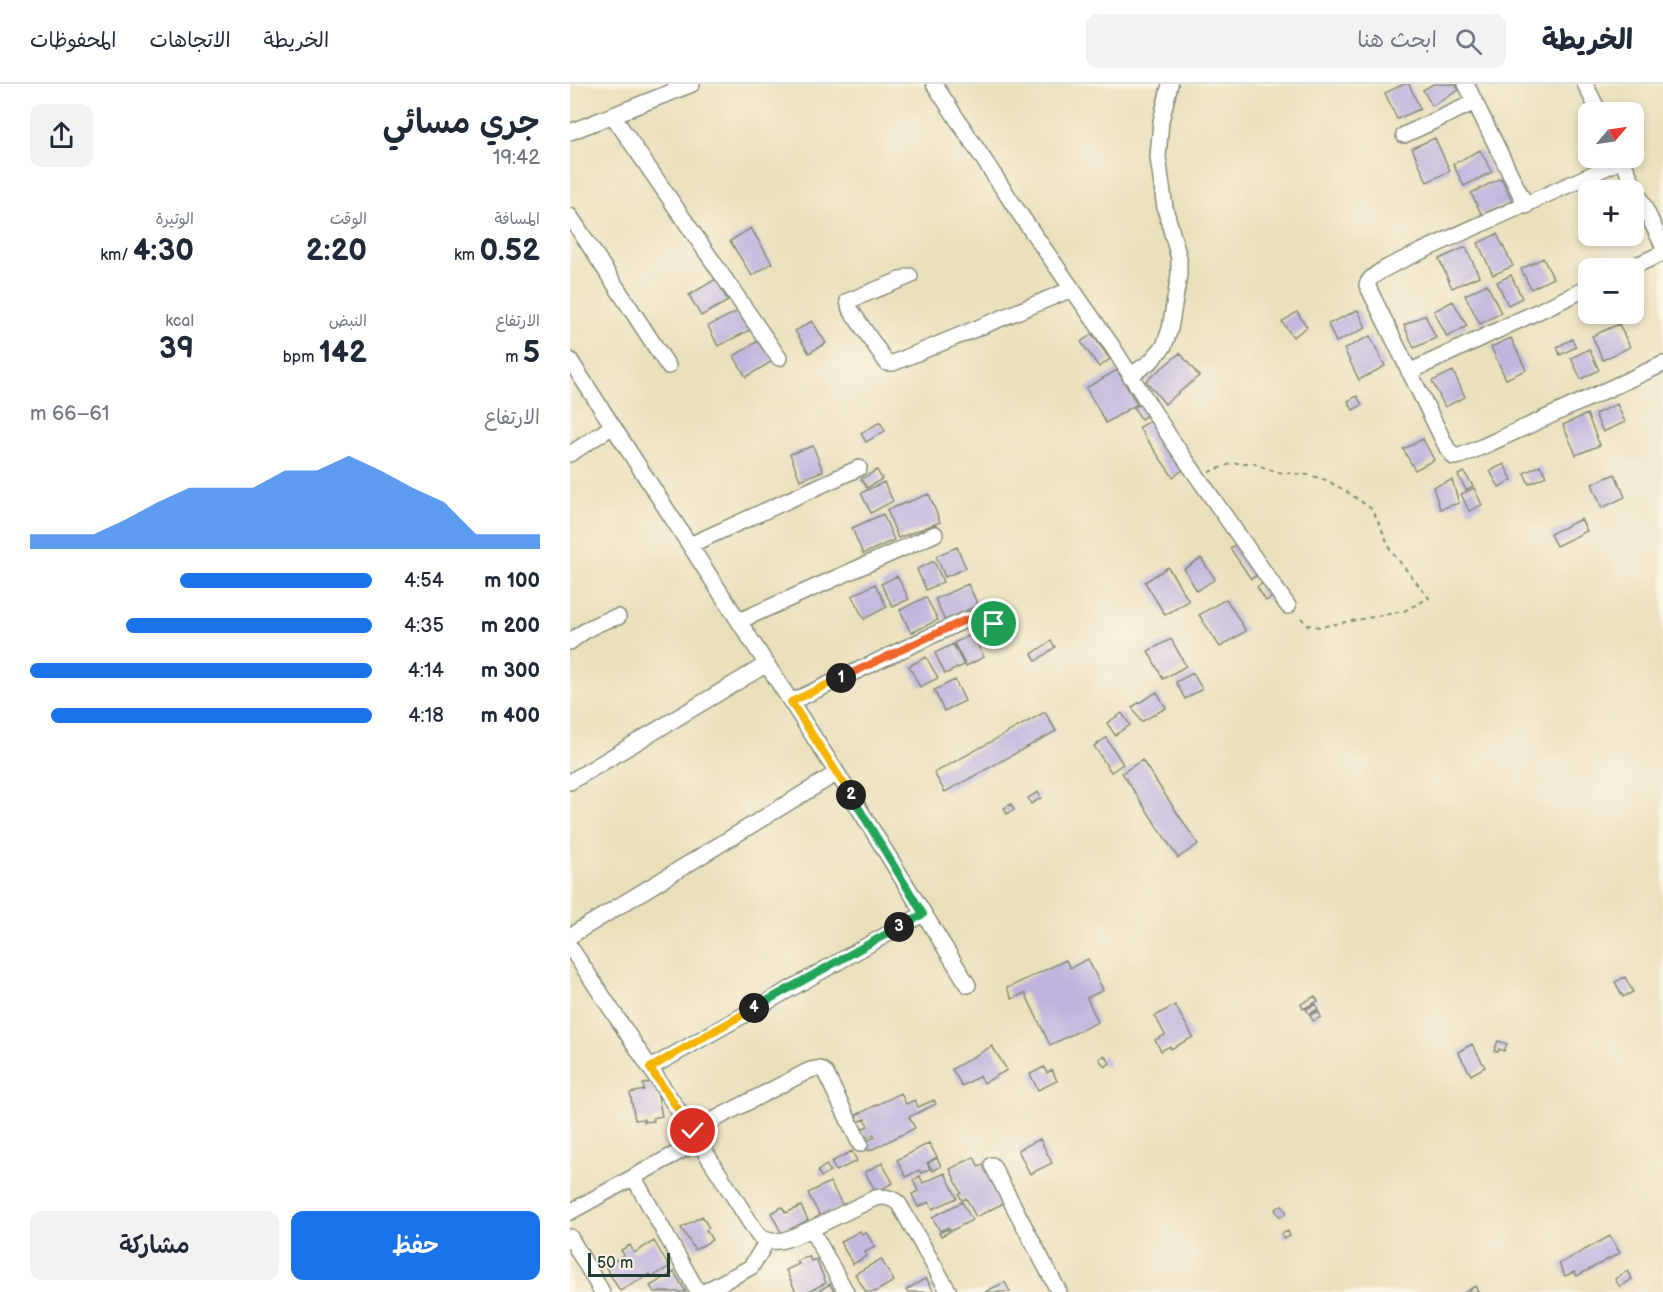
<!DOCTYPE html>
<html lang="ar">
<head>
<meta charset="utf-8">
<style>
	:root { --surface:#fff; --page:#f2f2f3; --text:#1f2937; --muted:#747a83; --line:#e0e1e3; --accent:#1a73e8 }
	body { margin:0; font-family:"Balsamiq Sans","Playpen Sans Arabic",sans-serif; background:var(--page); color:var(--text); direction:rtl; height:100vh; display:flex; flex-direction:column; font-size:22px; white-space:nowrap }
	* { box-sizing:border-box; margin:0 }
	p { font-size:20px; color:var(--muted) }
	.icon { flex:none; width:33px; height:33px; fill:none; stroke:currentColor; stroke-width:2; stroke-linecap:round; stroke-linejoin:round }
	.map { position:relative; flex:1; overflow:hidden; direction:ltr }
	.details { display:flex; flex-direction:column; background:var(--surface); width:570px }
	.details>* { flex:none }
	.needle { width:39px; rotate:61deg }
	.fabs { position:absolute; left:1008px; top:18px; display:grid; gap:12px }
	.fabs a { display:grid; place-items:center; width:66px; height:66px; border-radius:12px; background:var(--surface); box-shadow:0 3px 9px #0003; font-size:30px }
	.scale { position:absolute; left:18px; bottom:15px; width:82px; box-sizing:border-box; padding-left:6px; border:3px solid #1f3d34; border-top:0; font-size:16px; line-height:21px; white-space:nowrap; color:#1f3d34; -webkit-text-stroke:4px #fcf5e5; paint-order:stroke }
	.pin { position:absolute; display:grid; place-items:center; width:51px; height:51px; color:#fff; margin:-26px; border:3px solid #fff; border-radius:50%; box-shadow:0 2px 6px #0007 }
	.km { position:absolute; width:30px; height:30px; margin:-15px; border-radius:50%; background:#222; color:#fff; font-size:16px; line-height:30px; text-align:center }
	.round { display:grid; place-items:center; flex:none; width:63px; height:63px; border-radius:12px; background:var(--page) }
	.summary { display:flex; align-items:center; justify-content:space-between; height:102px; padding:0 30px }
	h1 { font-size:33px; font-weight:600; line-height:45px }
	.metrics { display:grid; grid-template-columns:repeat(3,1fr); gap:9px; height:102px; padding:6px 30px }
	.metrics div { display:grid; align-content:center }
	.metrics b { font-size:30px; font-weight:600 }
	.metrics small { font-size:16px; font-weight:400 }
	.metrics p { font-size:16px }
	.chart { height:168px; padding:12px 30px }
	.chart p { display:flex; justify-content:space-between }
	.chart svg { width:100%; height:108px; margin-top:6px; fill:var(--accent); opacity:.7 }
	.primary-button { display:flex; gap:12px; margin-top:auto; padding:12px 30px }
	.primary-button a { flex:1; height:69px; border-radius:12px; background:var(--accent); color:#fff; font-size:24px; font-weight:600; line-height:69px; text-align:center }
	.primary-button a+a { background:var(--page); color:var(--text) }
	ul { padding:0 30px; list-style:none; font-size:20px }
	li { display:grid; grid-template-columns:96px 72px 1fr; align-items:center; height:45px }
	li i { height:15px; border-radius:8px; background:var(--accent) }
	header { display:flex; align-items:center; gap:36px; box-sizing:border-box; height:84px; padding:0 30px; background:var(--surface); border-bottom:2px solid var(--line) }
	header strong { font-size:28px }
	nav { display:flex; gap:33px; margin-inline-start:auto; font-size:21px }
	.search { width:420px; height:54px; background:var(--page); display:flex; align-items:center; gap:15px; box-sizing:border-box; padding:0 21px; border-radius:12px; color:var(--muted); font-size:22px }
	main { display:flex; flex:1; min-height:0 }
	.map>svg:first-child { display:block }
</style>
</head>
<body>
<header>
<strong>الخريطة</strong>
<div class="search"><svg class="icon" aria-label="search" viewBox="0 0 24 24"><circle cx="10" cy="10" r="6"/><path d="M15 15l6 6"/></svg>ابحث هنا</div>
<nav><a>الخريطة</a><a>الاتجاهات</a><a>المحفوظات</a></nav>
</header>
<main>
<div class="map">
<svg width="1093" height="1208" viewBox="0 0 1093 1208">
	<rect width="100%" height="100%" fill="#fcf5e5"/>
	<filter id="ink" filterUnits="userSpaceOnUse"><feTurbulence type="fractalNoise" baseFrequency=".0167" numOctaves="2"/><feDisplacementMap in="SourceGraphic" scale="12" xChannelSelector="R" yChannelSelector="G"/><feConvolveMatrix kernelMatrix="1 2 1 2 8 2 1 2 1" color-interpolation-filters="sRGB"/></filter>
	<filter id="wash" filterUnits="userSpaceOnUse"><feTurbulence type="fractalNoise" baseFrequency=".008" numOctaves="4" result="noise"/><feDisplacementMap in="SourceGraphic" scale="24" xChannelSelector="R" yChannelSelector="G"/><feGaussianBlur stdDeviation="1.35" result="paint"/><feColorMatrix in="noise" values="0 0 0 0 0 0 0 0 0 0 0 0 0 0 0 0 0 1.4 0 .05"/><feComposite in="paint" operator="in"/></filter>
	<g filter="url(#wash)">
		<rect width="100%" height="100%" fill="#eae0bc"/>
		<g id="blocks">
			<path fill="#bfb4de" d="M 834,0 L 839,0 L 850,25 L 827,35 L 815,9 Z
				M 863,0 L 885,0 L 889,6 L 862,22 L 853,6 Z
				M 865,54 L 880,87 L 857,98 L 842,64 Z
				M 910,66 L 922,88 L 894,102 L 883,80 Z
				M 931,94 L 942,117 L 912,131 L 901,109 Z
				M 181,144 L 202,179 L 182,192 L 160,157 Z
				M 927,150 L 943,182 L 923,191 L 908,159 Z
				M 896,163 L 909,192 L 882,204 L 869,175 Z
				M 973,174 L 983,194 L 961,205 L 951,185 Z
				M 941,191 L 952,214 L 938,221 L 927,198 Z
				M 146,195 L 158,217 L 131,232 L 119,211 Z
				M 917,200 L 931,229 L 910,240 L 895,211 Z
				M 883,217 L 897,242 L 877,253 L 864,227 Z
				M 170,226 L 180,246 L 148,262 L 138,242 Z
				M 788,226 L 796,244 L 766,258 L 758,240 Z
				M 727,228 L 737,243 L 723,253 L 712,238 Z
				M 855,231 L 866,254 L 844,264 L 834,241 Z
				M 242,237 L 256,259 L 239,269 L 225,247 Z
				M 1049,240 L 1060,263 L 1033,276 L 1022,252 Z
				M 522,250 L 540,275 L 529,283 L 511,258 Z
				M 800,252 L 815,282 L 789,296 L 774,265 Z
				M 941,254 L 956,286 L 936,295 L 921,263 Z
				M 191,255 L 204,276 L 176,293 L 164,272 Z
				M 1002,255 L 1006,263 L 990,271 L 987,263 Z
				M 1019,265 L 1029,286 L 1011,295 L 1001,274 Z
				M 610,269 L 629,292 L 595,320 L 576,297 Z
				M 547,286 L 567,320 L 536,339 L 516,304 Z
				M 883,287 L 895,313 L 875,323 L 862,297 Z
				M 787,312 L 792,321 L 783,326 L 778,317 Z
				M 572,319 L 579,330 L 571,335 L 564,324 Z
				M 1047,320 L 1055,338 L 1033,348 L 1025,330 Z
				M 1017,330 L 1030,361 L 1006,371 L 993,341 Z
				M 583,335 L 617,383 L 603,393 L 569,344 Z
				M 310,338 L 315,347 L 296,358 L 291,349 Z
				M 853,355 L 864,376 L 845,386 L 833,365 Z
				M 243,362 L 253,387 L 230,396 L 220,370 Z
				M 934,380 L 942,396 L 929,403 L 920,387 Z
				M 970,381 L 976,392 L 959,400 L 954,389 Z
				M 307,386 L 312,395 L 297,404 L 291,395 Z
				M 894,388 L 903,402 L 896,406 L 888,391 Z
				M 1045,390 L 1055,413 L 1032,424 L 1022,400 Z
				M 882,396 L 889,419 L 870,425 L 863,403 Z
				M 314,398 L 323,417 L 301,429 L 291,409 Z
				M 904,404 L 912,421 L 899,427 L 891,410 Z
				M 359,410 L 370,438 L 328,454 L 317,426 Z
				M 313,430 L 324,456 L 293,470 L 282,444 Z
				M 1011,435 L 1017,447 L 986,462 L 980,450 Z
				M 668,459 L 689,490 L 681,495 L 660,464 Z
				M 387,463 L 396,484 L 375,493 L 366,472 Z
				M 631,474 L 645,495 L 627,507 L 614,485 Z
				M 364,477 L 373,498 L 356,506 L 347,485 Z
				M 598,483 L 619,517 L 595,531 L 575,498 Z
				M 327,492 L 339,515 L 323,523 L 311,500 Z
				M 696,497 L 705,511 L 696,517 L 687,503 Z
				M 305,500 L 317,523 L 294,535 L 282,512 Z
				M 398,500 L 408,521 L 375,537 L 365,515 Z
				M 356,513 L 368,536 L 341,549 L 330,526 Z
				M 656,515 L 676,547 L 650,563 L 629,531 Z
				M 402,550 L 414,573 L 396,582 L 384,559 Z
				M 601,555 L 616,582 L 593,595 L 578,567 Z
				M 481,557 L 485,563 L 466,577 L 462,570 Z
				M 383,560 L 394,581 L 375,590 L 365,569 Z
				M 356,573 L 368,594 L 350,603 L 339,582 Z
				M 623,589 L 632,605 L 615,615 L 606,598 Z
				M 385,596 L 395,617 L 374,627 L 364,606 Z
				M 587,608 L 596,624 L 571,638 L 562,623 Z
				M 475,628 L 486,647 L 375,708 L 364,689 Z
				M 552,629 L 560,641 L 545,651 L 537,639 Z
				M 536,654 L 553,680 L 541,688 L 524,662 Z
				M 572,676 L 628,760 L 608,774 L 552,689 Z
				M 468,708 L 471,714 L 461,720 L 458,714 Z
				M 441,720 L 444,726 L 437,730 L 434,724 Z
				M 518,875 L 533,906 L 517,914 L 528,938 L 480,961 L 455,909 L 442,915 L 437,904 L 496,876 L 500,884 Z
				M 1055,893 L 1063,908 L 1053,913 L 1045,898 Z
				M 745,912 L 748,917 L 733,925 L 731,920 Z
				M 746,920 L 748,925 L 739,930 L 736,925 Z
				M 605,921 L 623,953 L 601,965 L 600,962 L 591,967 L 585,956 L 595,951 L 585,932 Z
				M 748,927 L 751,933 L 743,937 L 740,931 Z
				M 928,957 L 937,960 L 934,967 L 929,965 L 928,968 L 924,967 Z
				M 902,960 L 915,983 L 901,991 L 888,968 Z
				M 422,962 L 437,986 L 414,999 L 410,992 L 392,1002 L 382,985 Z
				M 534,971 L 540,979 L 535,983 L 529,975 Z
				M 474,983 L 477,989 L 482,986 L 487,997 L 468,1006 L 460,990 Z
				M 85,997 L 92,1032 L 83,1034 L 84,1037 L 74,1038 L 74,1035 L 65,1036 L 60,1009 L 74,1006 L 73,1000 Z
				M 331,1009 L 336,1020 L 345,1016 L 348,1023 L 364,1016 L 366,1020 L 339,1033 L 345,1044 L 299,1067 L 294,1058 L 305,1053 L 304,1050 L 295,1054 L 291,1045 L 298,1042 L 295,1035 L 289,1038 L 286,1031 Z
				M 470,1055 L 482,1079 L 460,1090 L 448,1066 Z
				M 359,1059 L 367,1073 L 357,1079 L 360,1085 L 351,1089 L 349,1086 L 336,1093 L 327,1076 Z
				M 282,1067 L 287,1077 L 266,1087 L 261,1078 Z
				M 404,1073 L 409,1083 L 418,1078 L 438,1117 L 406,1133 L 396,1114 L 392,1117 L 389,1110 L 391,1109 L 380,1085 Z
				M 367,1074 L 371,1082 L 363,1087 L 358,1079 Z
				M 312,1079 L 323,1099 L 306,1108 L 295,1088 Z
				M 256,1081 L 260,1087 L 251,1093 L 248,1087 Z
				M 375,1089 L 387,1114 L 363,1125 L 359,1118 L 348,1123 L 342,1110 L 348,1107 L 343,1096 L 350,1092 L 353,1099 Z
				M 260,1098 L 273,1122 L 251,1134 L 238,1109 Z
				M 392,1118 L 402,1136 L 381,1147 L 378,1143 L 370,1147 L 362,1133 Z
				M 712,1121 L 717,1129 L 710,1133 L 705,1126 Z
				M 231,1122 L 238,1136 L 212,1150 L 201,1129 L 212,1123 L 216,1129 Z
				M 132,1132 L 139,1144 L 136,1146 L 142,1156 L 125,1166 L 111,1144 Z
				M 378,1145 L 379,1148 L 371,1152 L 369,1149 Z
				M 290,1147 L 292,1150 L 296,1148 L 305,1163 L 295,1168 L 297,1172 L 283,1180 L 270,1158 Z
				M 718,1147 L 720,1152 L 714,1155 L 711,1150 Z
				M 1040,1152 L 1050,1169 L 1007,1192 L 1004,1188 L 995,1192 L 989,1180 Z
				M 84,1157 L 99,1183 L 82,1193 L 80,1190 L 50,1207 L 35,1182 L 54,1171 L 51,1166 L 60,1161 L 64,1169 Z
				M 239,1172 L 241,1177 L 246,1175 L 256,1199 L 237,1208 L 226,1208 L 216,1186 L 229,1180 L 227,1177 Z
				M 311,1175 L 324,1197 L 305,1208 L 296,1208 L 285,1190 Z
				M 1057,1187 L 1062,1195 L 1050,1203 L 1045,1195 Z
				M 104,1188 L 116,1208 L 84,1208 L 80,1202 Z
				M 356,1194 L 364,1208 L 337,1208 L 336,1206 Z
				M 435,1198 L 440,1208 L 415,1208 Z
				M 260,1200 L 264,1208 L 246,1208 Z
				M 905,1202 L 908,1208 L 895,1208 Z"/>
		</g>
	</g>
	<g filter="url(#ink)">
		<use href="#blocks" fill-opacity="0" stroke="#848e78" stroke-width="1.5"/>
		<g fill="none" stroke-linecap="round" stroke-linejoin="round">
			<defs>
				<path id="minor" d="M 364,0 L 447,126 L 542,262 L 601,355 L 718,522
					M 896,0 L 956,122
					M 1015,0 L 1029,28
					M 43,32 L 209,274
					M 0,48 L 122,0
					M 834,51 L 905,18
					M 1051,74 L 1093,162
					M 1052,76 C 985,108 917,137 850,168 C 838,174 800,188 797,201 L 877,364 L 884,373 L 890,372 L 914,362 L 1093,280
					M 0,132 L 98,282
					M 1060,184 L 1093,169
					M 340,192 L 278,217 L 280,225 L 317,279 L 323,279 L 502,205
					M 0,276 L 267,689 L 398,901
					M 839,288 L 1018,204
					M 560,292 L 581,277 L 594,262 L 600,245 L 609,191 L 609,174 L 595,124 L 588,73 L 591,37 L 600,0
					M 0,370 L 43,342
					M 120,461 L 289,384
					M 169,537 L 365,450
					M 0,558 C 16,545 28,538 48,533
					M 221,618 L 395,536 L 407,535 L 424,540
					M 0,698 L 197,580
					M 0,852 L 267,689
					M 0,863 L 122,1047 L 188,1151 C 204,1165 224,1152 241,1145 L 276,1208
					M 80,984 L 353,830
					M 122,1047 L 238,987 C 246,984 251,983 256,990 L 290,1060
					M 422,1081 L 489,1208
					M 64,1094 L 128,1208
					M 0,1128 L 129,1057
					M 241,1145 L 305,1114 C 315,1112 322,1113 329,1120 L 379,1208
					M 0,1153 L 32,1208
					M 134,1208 L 181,1183 L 197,1157"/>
			</defs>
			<use href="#minor" stroke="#848e78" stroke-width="18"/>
			<path stroke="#848e78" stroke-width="2" stroke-dasharray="4.5 4.5" stroke-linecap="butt" d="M 639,388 L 663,379 L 682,379 L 707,388 L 739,391 L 756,396 L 776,407 L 803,426 L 821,467 L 859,514 L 834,527 L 750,543 L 737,541 L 729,531"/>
			<use href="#minor" stroke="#fff" stroke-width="15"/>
		</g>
	</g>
	<g fill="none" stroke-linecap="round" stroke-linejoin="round" filter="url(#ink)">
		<defs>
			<path id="split-1" d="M 271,594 L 395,536 L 407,535 L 424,540"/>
			<path id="split-2" d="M 271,594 L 221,618 L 281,711"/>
			<path id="split-3" d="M 281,711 L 353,830 L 329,843"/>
			<path id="split-4" d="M 184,924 L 329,843"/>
			<path id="split-5" d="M 123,1047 L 80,984 L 184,924"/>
		</defs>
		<use href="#split-1" stroke="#fff" stroke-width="12"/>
		<use href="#split-2" stroke="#fff" stroke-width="12"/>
		<use href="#split-3" stroke="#fff" stroke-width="12"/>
		<use href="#split-4" stroke="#fff" stroke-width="12"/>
		<use href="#split-5" stroke="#fff" stroke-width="12"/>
		<use href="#split-1" stroke="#f0652b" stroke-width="8"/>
		<use href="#split-2" stroke="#f5b400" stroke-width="8"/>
		<use href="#split-3" stroke="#22a559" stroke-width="8"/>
		<use href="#split-4" stroke="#22a559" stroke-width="8"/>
		<use href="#split-5" stroke="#f5b400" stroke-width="8"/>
	</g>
</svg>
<div class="fabs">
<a><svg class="needle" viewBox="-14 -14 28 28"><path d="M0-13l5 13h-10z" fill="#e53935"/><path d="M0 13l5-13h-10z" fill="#747a83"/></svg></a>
<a>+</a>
<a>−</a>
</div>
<div class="scale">50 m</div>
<div class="pin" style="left:424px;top:540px;background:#1e9e55"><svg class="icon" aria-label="arrive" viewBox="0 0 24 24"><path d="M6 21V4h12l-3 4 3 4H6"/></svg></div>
<div class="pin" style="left:123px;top:1047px;background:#d93025"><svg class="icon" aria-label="check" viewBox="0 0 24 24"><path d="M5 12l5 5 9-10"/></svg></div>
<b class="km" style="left:271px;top:594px">1</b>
<b class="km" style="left:281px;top:711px">2</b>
<b class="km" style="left:329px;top:843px">3</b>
<b class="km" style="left:184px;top:924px">4</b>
</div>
<section class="details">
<div class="summary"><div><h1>جري مسائي</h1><p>19:42</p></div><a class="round"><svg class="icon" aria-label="share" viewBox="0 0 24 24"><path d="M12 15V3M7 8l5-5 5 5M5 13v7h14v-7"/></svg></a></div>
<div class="metrics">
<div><p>المسافة</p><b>0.52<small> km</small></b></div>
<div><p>الوقت</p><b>2:20</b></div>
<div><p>الوتيرة</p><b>4:30<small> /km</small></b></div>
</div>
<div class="metrics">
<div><p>الارتفاع</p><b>5<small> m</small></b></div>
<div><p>النبض</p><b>142<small> bpm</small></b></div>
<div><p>kcal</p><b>39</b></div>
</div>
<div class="chart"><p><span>الارتفاع</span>61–66 m</p>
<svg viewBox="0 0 160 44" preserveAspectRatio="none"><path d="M0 44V38L10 38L20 38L30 32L40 25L50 19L60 19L70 19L80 12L90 12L100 6L110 12L120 19L130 25L140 38L150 38L160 38V44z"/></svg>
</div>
<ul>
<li><b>100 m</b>4:54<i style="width:56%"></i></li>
<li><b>200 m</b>4:35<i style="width:72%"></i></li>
<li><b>300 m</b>4:14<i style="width:100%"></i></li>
<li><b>400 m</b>4:18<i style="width:94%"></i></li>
</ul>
<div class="primary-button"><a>حفظ</a><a>مشاركة</a></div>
</section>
</main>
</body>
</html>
